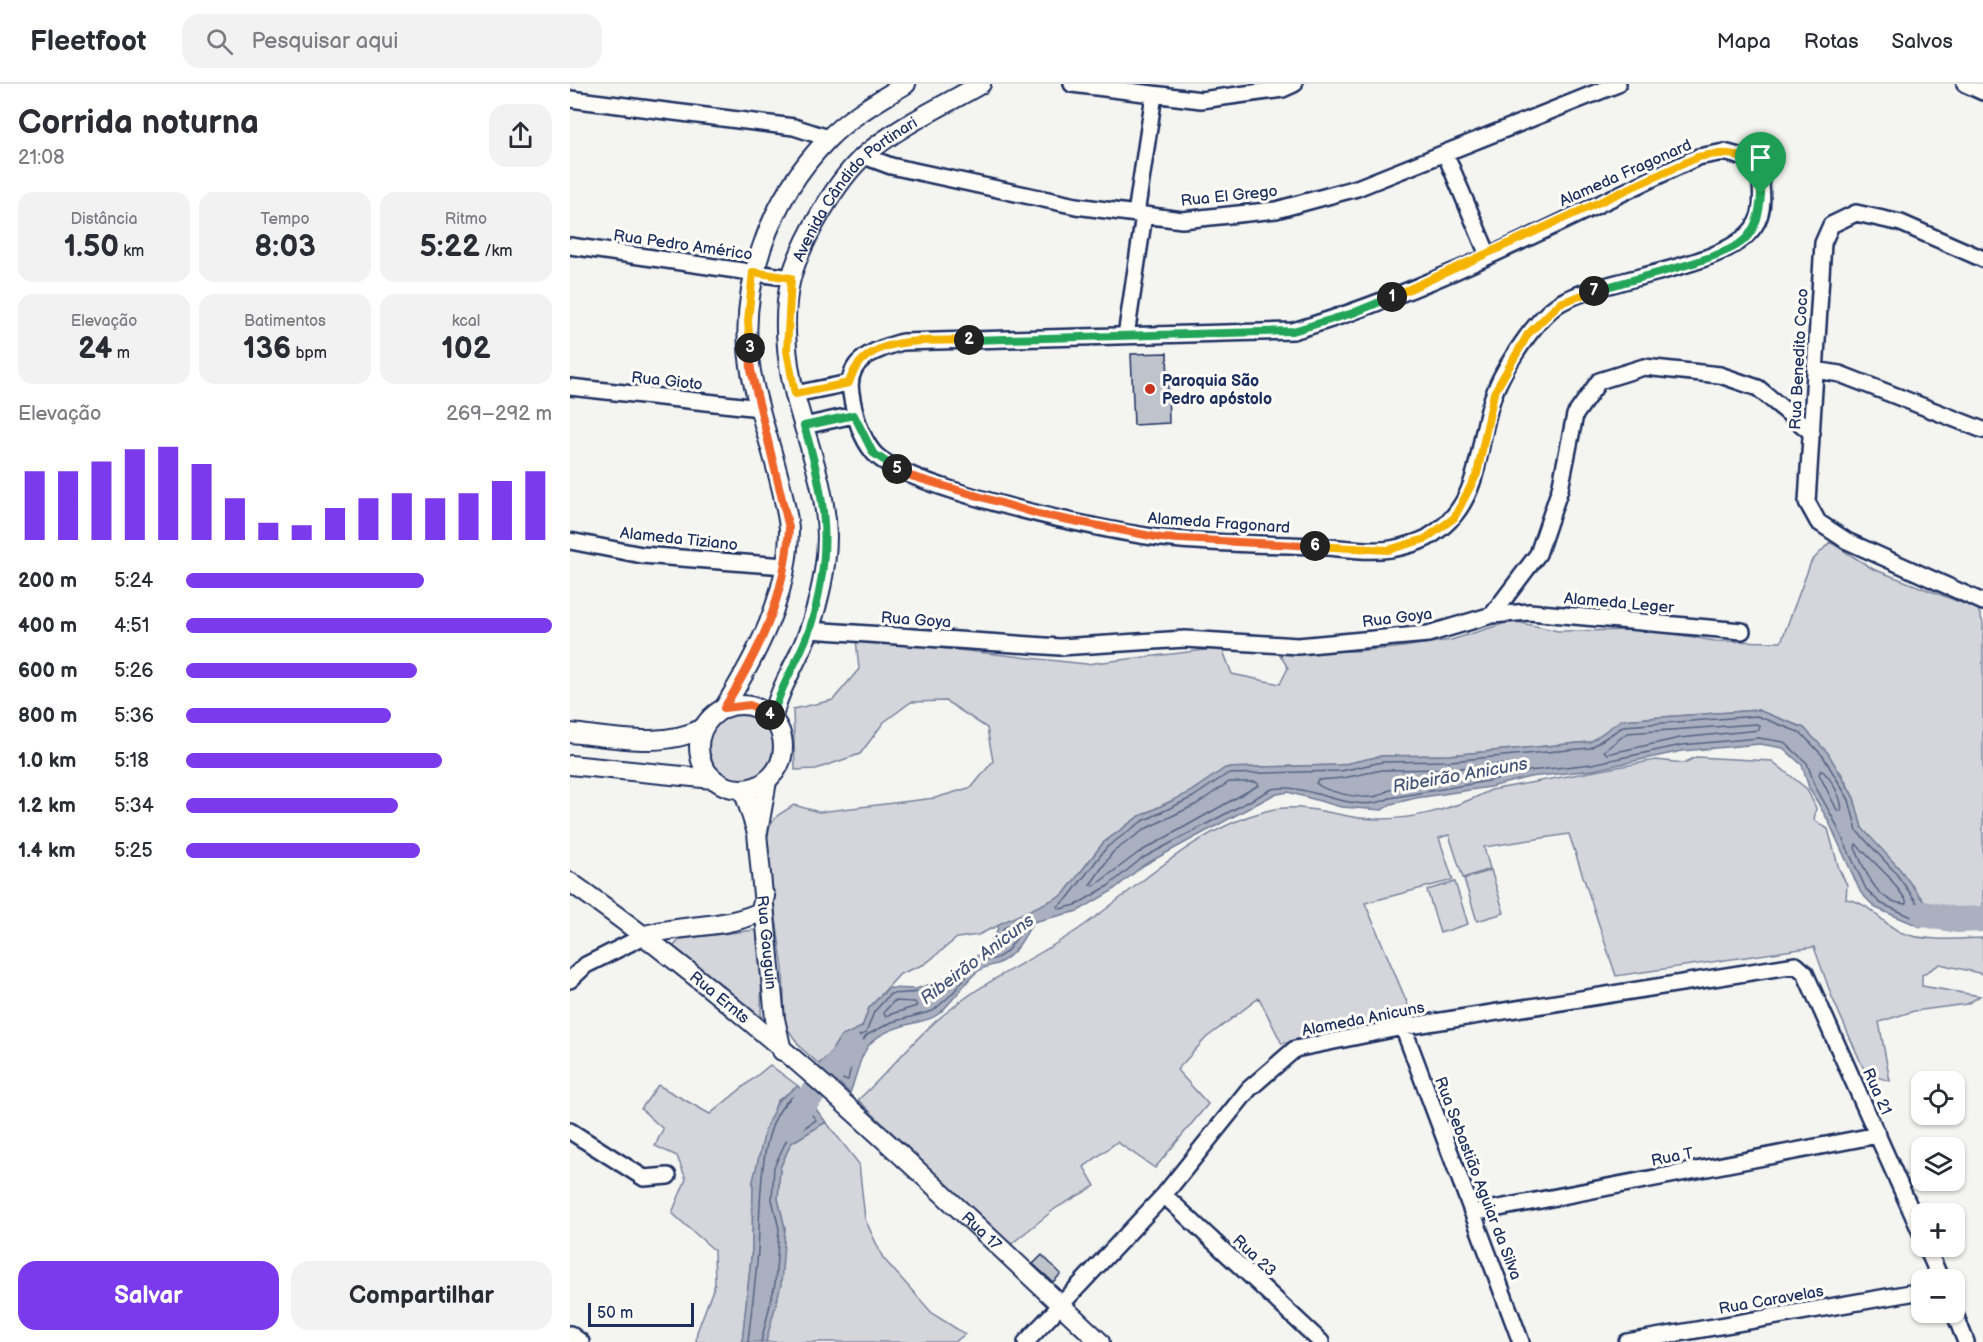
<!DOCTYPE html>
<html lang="pt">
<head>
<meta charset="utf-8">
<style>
	:root { --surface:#fff; --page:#f2f2f3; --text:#2b2b33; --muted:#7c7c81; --line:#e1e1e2; --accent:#7c3aed }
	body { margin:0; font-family:"Balsamiq Sans",sans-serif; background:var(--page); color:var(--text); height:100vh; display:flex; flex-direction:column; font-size:22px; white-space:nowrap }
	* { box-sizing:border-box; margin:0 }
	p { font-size:20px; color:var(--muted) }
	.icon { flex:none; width:33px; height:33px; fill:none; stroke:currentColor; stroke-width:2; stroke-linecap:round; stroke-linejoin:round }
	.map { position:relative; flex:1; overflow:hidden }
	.sheet { display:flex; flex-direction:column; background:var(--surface); width:570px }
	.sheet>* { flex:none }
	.fabs { position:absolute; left:1341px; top:987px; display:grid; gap:12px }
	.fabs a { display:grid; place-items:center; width:54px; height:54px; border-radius:12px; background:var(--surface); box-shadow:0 2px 4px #0004; font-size:30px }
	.scale { position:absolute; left:18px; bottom:15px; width:106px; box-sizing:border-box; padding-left:6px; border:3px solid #1b2f5e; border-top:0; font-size:16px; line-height:21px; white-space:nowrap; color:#1b2f5e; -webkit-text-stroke:4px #fdfcf7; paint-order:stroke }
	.pin { position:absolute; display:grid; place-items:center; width:51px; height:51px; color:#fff; margin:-62px -26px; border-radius:50% 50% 50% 0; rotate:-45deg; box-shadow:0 0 6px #0007 }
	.pin .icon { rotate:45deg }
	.km { position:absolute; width:30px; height:30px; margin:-15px; border-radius:50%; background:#222; color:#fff; font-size:16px; line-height:30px; text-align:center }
	.round { display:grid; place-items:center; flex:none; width:63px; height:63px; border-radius:18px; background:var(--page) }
	.headline { display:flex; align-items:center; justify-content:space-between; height:102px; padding:0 18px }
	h1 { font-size:33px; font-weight:700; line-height:45px }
	.figures { display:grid; grid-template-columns:repeat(3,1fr); gap:9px; height:102px; padding:6px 18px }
	.figures div { display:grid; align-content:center; border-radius:15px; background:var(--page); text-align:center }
	.figures b { font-size:30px; font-weight:700 }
	.figures small { font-size:16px; font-weight:400 }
	.figures p { font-size:16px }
	.chart { height:168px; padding:12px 18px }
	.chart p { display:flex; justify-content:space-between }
	.chart svg { width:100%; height:108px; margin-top:6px; stroke:var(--accent); stroke-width:6 }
	.action { display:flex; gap:12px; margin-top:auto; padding:12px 18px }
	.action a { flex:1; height:69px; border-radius:18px; background:var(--accent); color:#fff; font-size:24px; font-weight:700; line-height:69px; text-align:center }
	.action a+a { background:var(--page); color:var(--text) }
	ul { padding:0 18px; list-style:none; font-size:20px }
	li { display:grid; grid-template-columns:96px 72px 1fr; align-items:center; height:45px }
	li i { height:15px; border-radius:8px; background:var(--accent) }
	header { display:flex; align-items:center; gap:36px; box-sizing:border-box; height:84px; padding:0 30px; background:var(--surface); border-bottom:2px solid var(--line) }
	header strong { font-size:28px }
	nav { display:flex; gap:33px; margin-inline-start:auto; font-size:21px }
	.search { width:420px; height:54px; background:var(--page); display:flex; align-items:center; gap:15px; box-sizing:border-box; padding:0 21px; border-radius:18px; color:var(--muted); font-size:22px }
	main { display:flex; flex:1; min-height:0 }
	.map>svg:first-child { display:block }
</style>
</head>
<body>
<header>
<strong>Fleetfoot</strong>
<div class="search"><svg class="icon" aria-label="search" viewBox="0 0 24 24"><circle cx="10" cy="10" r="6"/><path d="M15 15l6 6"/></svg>Pesquisar aqui</div>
<nav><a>Mapa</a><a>Rotas</a><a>Salvos</a></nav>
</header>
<main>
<section class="sheet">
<div class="headline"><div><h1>Corrida noturna</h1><p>21:08</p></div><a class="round"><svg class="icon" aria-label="share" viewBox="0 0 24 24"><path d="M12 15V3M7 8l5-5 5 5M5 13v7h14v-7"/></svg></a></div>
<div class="figures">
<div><p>Distância</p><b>1.50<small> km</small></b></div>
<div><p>Tempo</p><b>8:03</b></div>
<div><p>Ritmo</p><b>5:22<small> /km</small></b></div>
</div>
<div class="figures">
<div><p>Elevação</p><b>24<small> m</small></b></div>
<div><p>Batimentos</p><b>136<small> bpm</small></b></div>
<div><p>kcal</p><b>102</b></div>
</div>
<div class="chart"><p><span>Elevação</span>269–292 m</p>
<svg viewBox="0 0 160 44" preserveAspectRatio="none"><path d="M5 44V16M15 44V16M25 44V12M35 44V7M45 44V6M55 44V13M65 44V27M75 44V37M85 44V38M95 44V31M105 44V27M115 44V25M125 44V27M135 44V25M145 44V20M155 44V16"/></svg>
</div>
<ul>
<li><b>200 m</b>5:24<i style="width:65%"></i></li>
<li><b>400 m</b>4:51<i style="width:100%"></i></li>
<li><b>600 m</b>5:26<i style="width:63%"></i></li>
<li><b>800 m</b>5:36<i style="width:56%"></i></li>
<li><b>1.0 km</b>5:18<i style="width:70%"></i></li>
<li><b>1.2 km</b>5:34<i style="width:58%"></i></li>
<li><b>1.4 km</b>5:25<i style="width:64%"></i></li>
</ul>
<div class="action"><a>Salvar</a><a>Compartilhar</a></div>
</section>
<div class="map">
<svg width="1413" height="1258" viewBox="0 0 1413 1258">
	<rect width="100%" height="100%" fill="#f4f4f1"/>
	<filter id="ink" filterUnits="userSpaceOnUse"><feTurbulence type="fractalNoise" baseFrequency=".0167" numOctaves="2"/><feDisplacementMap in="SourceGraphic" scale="12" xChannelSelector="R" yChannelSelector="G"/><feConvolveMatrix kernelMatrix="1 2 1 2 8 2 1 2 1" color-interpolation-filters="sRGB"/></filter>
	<g filter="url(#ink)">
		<path fill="#d4d6db" stroke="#78829c" stroke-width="1.5" d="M 1260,458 L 1303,485 L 1408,525 L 1413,539 L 1413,833 L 1387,836 L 1355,819 L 1292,744 L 1284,714 L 1271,689 L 1234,644 L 1188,626 L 1052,636 L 1020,658 L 879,671 L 811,672 L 770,681 L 656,684 L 620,708 L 568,733 L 533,759 L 493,811 L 408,851 L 387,854 L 355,880 L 330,890 L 299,924 L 292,943 L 270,953 L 259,971 L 249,980 L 231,964 L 215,941 L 213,885 L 194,748 L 208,731 L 224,721 L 249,728 L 365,714 L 402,703 L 423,677 L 417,644 L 376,617 L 341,618 L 314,638 L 290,670 L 246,685 L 225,686 L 223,625 L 263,616 L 289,585 L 286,555 L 516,580 L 652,564 L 662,590 L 710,600 L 718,584 L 707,566 L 785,567 L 825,564 L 881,556 L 942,537 L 988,547 L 1081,546 L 1145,557 L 1211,558 L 1241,478 Z
			M137 663a34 34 0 1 1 68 0a34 34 0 1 1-68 0Z
			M 1126,673 L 1202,677 L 1237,705 L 1246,724 L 1244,736 L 1258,745 L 1269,785 L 1277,801 L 1276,815 C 1299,818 1310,838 1330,848 C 1352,858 1390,855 1413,854 L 1413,890 L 1370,880 L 1352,891 L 1352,902 L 1410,912 L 1397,920 L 1344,927 L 1309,938 L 1320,997 L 1296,990 L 1262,913 L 1244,863 L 1046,892 L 999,750 L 914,763 L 920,785 L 893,794 L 879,751 L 869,754 L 883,796 L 795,819 L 841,928 L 712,960 L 689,914 L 636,954 L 607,986 L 638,1020 L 585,1084 L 547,1058 L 514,1083 L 525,1102 L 486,1124 L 440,1161 L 288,1016 C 320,987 347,950 382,924 C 422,892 471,872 513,842 C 573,800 623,746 696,727 C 729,718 758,730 790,734 C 834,739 882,726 921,706 L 1086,676 L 1114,679 Z
			M 921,786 L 934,829 L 907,837 L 894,795 Z
			M 885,798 L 898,840 L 870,849 L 857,806 Z
			M 185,846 L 192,852 L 191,939 L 106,872 L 103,863 L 110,855 Z
			M 200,981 L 228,1002 L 207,1017 L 183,1097 L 182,1165 L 172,1258 L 126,1258 L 127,1248 L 145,1200 L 144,1166 L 102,1129 L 116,1095 L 107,1072 L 85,1062 L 93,1045 L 71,1025 L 88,1001 L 140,1030 Z
			M 256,1038 L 289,1080 L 295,1135 L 313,1174 L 363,1230 L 395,1250 L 385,1258 L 196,1258 L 215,1144 L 208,1115 L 210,1084 L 221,1059 Z"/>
		<path fill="#aab0bf" stroke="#717c98" stroke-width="1.5" d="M 1188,626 L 1234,644 L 1258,669 L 1284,714 L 1292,744 L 1329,784 L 1355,819 L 1387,836 L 1351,843 L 1306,824 L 1291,809 L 1258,736 L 1239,704 L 1232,681 L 1213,664 L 1190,660 L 1112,667 L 1023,686 L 960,693 L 920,703 L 846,714 L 821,720 L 812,726 L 771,723 L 718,708 L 703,711 L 574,781 L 542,807 L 508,827 L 463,838 C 453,854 447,870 429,879 C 422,882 413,883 407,888 C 396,896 382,920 367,931 C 359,937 345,938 336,941 C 290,954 294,970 280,1009 L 249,980 L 259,971 L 270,953 L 292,943 L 299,924 L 318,904 L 346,905 L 378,894 L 391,880 L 409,871 L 426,850 L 429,840 L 493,811 L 533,759 L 568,733 L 620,708 L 655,684 L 770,681 L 811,672 L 879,671 L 1020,658 L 1051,636 Z
			M 228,1002 L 256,1038 L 221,1059 L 210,1084 L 208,1115 L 215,1144 L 211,1201 L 196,1258 L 172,1258 L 182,1165 L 183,1097 L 196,1043 L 208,1017 Z"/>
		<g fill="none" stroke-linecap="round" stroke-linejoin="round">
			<path stroke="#546385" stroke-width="1.5" d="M 1187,632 L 1231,649 L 1253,672 L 1279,716 L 1287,747 L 1325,788 L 1350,823 L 1363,830 L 1362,834 L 1351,837 L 1310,819 L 1296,805 L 1263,734 L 1245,702 L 1237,679 L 1214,658 L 1189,654 L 1112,661 L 1022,680 L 959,687 L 918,697 L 820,714 C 782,733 742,698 702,705 L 571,775 L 538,802 L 506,821 L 490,825 L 487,823 L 497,815 L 537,763 L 571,738 L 623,713 L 657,690 L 771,687 L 812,678 L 880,677 L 1020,664 L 1054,642 Z
				M 1186,640 L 1190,642 L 1189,646 L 1110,654 L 1037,670 L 1034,667 L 1057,649 Z
				M 932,680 L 935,682 L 934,685 C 897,696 857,697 820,706 C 815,707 812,711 807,712 C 794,716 755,708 746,699 L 748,696 L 773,694 L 812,686 L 880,685 Z
				M 1251,686 C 1260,692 1274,717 1271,727 L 1267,726 L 1249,690 Z
				M 659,698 L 686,698 L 689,701 L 568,769 L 524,802 L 520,801 L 543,768 L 575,745 L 627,720 Z
				M 1286,760 L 1319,793 L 1336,816 L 1336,820 C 1305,819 1296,787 1285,764 Z
				M 451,837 L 455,840 C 445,856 437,875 417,876 L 416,872 L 431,853 L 434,844 Z
				M 391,888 L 395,889 L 396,893 L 382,910 L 363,927 L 322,938 L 297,951 L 284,969 L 278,996 L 274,996 L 260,982 L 274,958 L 296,949 L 304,928 L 320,910 C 348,908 369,911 391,888 Z
				M 324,917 L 345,918 L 347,922 L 315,932 L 314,928 Z
				M 223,1022 L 227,1023 L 234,1035 L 213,1047 L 211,1043 L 218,1026 Z
				M 178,1258 C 181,1228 186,1197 188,1166 C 191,1128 186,1031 226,1011 L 246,1036 L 217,1055 L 204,1083 L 202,1115 L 209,1145 L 205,1200 L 191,1258"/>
			<path stroke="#aab0bf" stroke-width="26" d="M 1354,830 L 1387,836 L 1413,835
				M 220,1043 L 232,1022 L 282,963"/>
		</g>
		<path fill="#bfc3cc" stroke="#1b2f5e" stroke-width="1.5" d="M 597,269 L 599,339 L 564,341 L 561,270 Z
			M 472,1171 L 491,1190 L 483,1198 L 463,1180 Z"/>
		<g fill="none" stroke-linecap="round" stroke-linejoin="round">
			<defs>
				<path id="minor" d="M 502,0 L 631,16 L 713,5 L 724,0
					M 1395,0 L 1413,8
					M 0,15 L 224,43 L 258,54
					M 1154,68 L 1176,74 L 1190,89 C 1191,102 1194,120 1189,133 C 1172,185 1037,191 990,219 C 967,233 933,284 924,310 C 904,364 915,420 857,454 C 847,459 832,463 821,465 C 797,469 768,463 745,462 C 694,460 643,460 592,454 C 541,449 332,404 303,368 C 290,352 284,329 281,309 C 275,275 305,266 332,258 L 723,247 C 863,206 995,135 1128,73 Z
					M 875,69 L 918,171
					M 294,72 L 321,82 L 506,122 L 612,136 L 706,126 L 787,104 L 1048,0
					M 566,130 L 584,11
					M 0,162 L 221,194
					M 1413,175 L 1331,139 L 1286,129 L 1261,141 L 1253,159 L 1237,418 L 1248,438 L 1277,457 L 1413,518
					M 556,252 L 574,131
					M 1245,286 L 1270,290 L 1413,346
					M 0,303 L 190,324
					M 225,310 L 279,299
					M 234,342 L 284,331
					M 0,457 L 72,471 L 215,482
					M 922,531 L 959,528 L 1172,547
					M 239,546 L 490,563 L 615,555 L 728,562 L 858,550 L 922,531 L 968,470 L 990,405 L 1005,331 L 1029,297 L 1074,283 L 1150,291 L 1188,304 L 1242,349
					M 0,896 L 16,881 L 76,851
					M 833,943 L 951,1258
					M 0,1047 L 74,1094 L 98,1092
					M 594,1111 L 751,1258
					M 903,1129 L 1308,1051
					M 1356,1162 L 1371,1196
					M 1384,1228 L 1396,1258
					M 0,1250 L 11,1258
					M 456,1258 L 594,1111 L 679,1005 L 725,965 L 833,943 L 1226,881 L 1235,889 L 1352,1151
					M 1057,1258 L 1352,1207"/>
				<g id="tertiary">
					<circle cx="171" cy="663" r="42"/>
					<path d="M 154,624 C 187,570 218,512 219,447 C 219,435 215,423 213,411 C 204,370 189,330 181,288 C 166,205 200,114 258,55 C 279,33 310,16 336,0"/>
					<path id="s1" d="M 203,633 C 210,601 229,576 239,546 C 249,518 257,482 257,452 C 256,403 237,358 225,311 C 216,276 212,230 221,194 C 231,158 267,95 295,71 C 329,42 373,22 411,0"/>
					<path d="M 0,649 C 44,653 92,665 133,644"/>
					<path d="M 0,681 L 143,695"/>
					<path id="s2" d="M 173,705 L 187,749 L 205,935 L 212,967"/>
					<path d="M 188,748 L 197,697"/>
					<path id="s3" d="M 0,798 C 191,932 360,1098 530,1258"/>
					<path d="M 76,851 C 113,840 154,845 190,828 L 195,812"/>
				</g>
			</defs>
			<use href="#minor" stroke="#1b2f5e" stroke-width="20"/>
			<use href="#tertiary" stroke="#1b2f5e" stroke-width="22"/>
			<use href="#minor" stroke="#fdfcf7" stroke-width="15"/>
			<use href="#tertiary" stroke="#fdfcf7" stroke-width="18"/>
		</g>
	</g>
	<g fill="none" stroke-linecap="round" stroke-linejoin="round" filter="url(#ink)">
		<defs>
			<path id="split-1" d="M 822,213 L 1128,73 C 1158,67 1168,67 1190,89 L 1191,110"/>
			<path id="split-2" d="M 399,256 L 723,247 L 783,229 L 822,213"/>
			<path id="split-3" d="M 180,264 L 178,237 L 183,188 L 221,194 L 217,267 L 225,310 L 279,299 C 293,249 357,258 399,256"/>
			<path id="split-4" d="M 180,264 L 181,286 L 219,444 C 215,514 190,566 154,624 L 180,621 L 200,631"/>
			<path id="split-5" d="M 200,631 L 203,633 C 210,601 230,575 240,544 C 263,470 257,415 234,342 L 284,331 L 303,369 L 327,385"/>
			<path id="split-6" d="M 327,385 L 334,390 L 468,430 L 591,454 L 745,462"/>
			<path id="split-7" d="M 745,462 L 818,466 L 855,455 L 884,434 L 907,390 L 924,309 L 958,250 L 990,219 L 1024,207"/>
			<path id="split-8" d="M 1024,207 C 1059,195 1149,177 1173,157 C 1187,145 1190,127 1191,110"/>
		</defs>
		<use href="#split-1" stroke="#fff" stroke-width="12"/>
		<use href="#split-2" stroke="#fff" stroke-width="12"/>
		<use href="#split-3" stroke="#fff" stroke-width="12"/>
		<use href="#split-4" stroke="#fff" stroke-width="12"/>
		<use href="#split-5" stroke="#fff" stroke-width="12"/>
		<use href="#split-6" stroke="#fff" stroke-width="12"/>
		<use href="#split-7" stroke="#fff" stroke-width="12"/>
		<use href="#split-8" stroke="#fff" stroke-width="12"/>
		<use href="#split-1" stroke="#f5b400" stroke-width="8"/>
		<use href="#split-2" stroke="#22a559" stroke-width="8"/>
		<use href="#split-3" stroke="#f5b400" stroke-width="8"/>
		<use href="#split-4" stroke="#f0652b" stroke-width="8"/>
		<use href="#split-5" stroke="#22a559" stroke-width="8"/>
		<use href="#split-6" stroke="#f0652b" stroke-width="8"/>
		<use href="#split-7" stroke="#f5b400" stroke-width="8"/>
		<use href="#split-8" stroke="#22a559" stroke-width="8"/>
	</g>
	<circle fill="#c8321e" stroke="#fdfcf7" stroke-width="2" cx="580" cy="305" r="6"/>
	<g text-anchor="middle" stroke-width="6" stroke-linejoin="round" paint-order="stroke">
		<g font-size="16" fill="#1b2f5e" stroke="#fdfcf7">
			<text transform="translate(1055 88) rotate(-24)" y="6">Alameda Fragonard</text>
			<text dy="6" stroke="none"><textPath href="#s1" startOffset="566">Avenida Cândido Portinari</textPath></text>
			<text transform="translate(659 111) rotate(-6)" y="6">Rua El Grego</text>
			<text transform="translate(113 160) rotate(8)" y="6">Rua Pedro Américo</text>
			<text transform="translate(1228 275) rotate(-87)" y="6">Rua Benedito Coco</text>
			<text transform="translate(97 296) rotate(6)" y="6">Rua Gioto</text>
			<text transform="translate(649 438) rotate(4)" y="6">Alameda Fragonard</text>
			<text transform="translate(109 454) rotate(6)" y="6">Alameda Tiziano</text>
			<text transform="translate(1049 518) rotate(5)" y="6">Alameda Leger</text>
			<text transform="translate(827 533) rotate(-7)" y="6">Rua Goya</text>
			<text transform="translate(346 535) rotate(4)" y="6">Rua Goya</text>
			<text dy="6" stroke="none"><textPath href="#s2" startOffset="156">Rua Gauguin</textPath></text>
			<text dy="6" stroke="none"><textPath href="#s3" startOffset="189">Rua Ernts</textPath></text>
			<text transform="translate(793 934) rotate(-11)" y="6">Alameda Anicuns</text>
			<text transform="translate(1308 1007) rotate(66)" y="6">Rua 21</text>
			<text transform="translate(1102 1072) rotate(-11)" y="6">Rua T</text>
			<text transform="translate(909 1094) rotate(69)" y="6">Rua Sebastião Aguiar da Silva</text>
			<text dy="6" stroke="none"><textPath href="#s3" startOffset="540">Rua 17</textPath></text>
			<text transform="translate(685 1171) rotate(43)" y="6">Rua 23</text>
			<text transform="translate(1201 1215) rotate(-10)" y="6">Rua Caravelas</text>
		</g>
		<g font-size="16" font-weight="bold" fill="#1b2f5e" stroke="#fdfcf7" text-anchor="start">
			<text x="592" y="302">Paroquia São<tspan x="592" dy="18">Pedro apóstolo</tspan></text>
		</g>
		<g font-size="18" font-style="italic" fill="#46567b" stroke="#fdfcf7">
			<text transform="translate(890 691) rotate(-10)" y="6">Ribeirão Anicuns</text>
			<text transform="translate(407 875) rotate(-37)" y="6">Ribeirão Anicuns</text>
		</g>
	</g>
</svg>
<div class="fabs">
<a><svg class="icon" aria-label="locate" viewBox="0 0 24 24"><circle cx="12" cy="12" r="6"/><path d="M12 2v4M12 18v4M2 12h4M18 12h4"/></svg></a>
<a><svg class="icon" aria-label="layers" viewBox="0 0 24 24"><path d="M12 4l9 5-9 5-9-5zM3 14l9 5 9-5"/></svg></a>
<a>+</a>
<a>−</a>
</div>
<div class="scale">50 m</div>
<div class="pin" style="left:1191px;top:110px;background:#1e9e55"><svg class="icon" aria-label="arrive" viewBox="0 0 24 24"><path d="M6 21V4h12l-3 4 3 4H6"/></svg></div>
<b class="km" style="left:822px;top:213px">1</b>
<b class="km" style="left:399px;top:256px">2</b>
<b class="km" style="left:180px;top:264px">3</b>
<b class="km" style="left:200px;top:631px">4</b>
<b class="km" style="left:327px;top:385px">5</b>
<b class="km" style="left:745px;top:462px">6</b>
<b class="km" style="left:1024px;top:207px">7</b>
</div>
</main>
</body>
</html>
